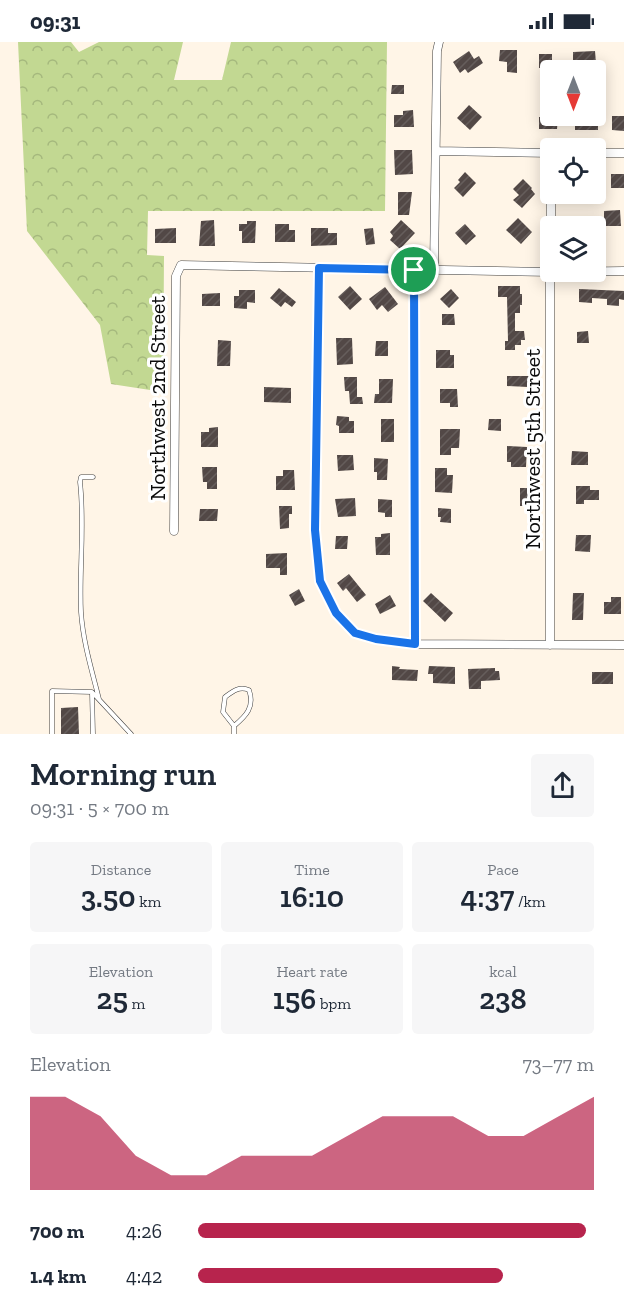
<!DOCTYPE html>
<html lang="en">
<head>
<meta charset="utf-8">
<style>
	:root { --surface:#fff; --page:#f6f6f7; --text:#1f2937; --muted:#747a83; --accent:#b7244d }
	body { margin:0; font-family:"Zilla Slab",serif; background:var(--page); color:var(--text); height:100vh; display:flex; flex-direction:column; font-size:22px; white-space:nowrap }
	* { box-sizing:border-box; margin:0 }
	p { font-size:20px; color:var(--muted) }
	.icon { flex:none; width:33px; height:33px; fill:none; stroke:currentColor; stroke-width:2; stroke-linecap:round; stroke-linejoin:round }
	.map { position:relative; height:692px; overflow:hidden }
	.sheet { display:flex; flex-direction:column; background:var(--surface); flex:1 }
	.sheet>* { flex:none }
	.needle { width:39px; rotate:180deg }
	.controls { position:absolute; left:540px; top:18px; display:grid; gap:12px }
	.controls a { display:grid; place-items:center; width:66px; height:66px; border-radius:6px; background:var(--surface); box-shadow:0 3px 15px #0003; font-size:30px }
	.pin { position:absolute; display:grid; place-items:center; width:51px; height:51px; color:#fff; margin:-26px; border:3px solid #fff; border-radius:50%; box-shadow:0 2px 6px #0007 }
	.round { display:grid; place-items:center; flex:none; width:63px; height:63px; border-radius:6px; background:var(--page) }
	.headline { display:flex; align-items:center; justify-content:space-between; height:102px; padding:0 30px }
	h1 { font-size:33px; font-weight:600; line-height:45px }
	.figures { display:grid; grid-template-columns:repeat(3,1fr); gap:9px; height:102px; padding:6px 30px }
	.figures div { display:grid; align-content:center; border-radius:6px; background:var(--page); text-align:center }
	.figures b { font-size:30px; font-weight:600 }
	.figures small { font-size:16px; font-weight:400 }
	.figures p { font-size:16px }
	.chart { height:168px; padding:12px 30px }
	.chart p { display:flex; justify-content:space-between }
	.chart svg { width:100%; height:108px; margin-top:6px; fill:var(--accent); opacity:.7 }
	ul { padding:0 30px; list-style:none; font-size:20px }
	li { display:grid; grid-template-columns:96px 72px 1fr; align-items:center; height:45px }
	li i { height:15px; border-radius:8px; background:var(--accent) }
	.status { display:flex; justify-content:space-between; align-items:center; height:42px; padding:0 30px; background:var(--surface); direction:ltr }
	.status svg { height:16px; fill:currentColor }
	.map>svg:first-child { display:block }
</style>
</head>
<body>
<div class="status"><b>09:31</b><svg viewBox="0 0 49 12"><path d="M0 12V9h3v3zM5 12V6h3v6zM10 12V3h3v9zM15 12V0h3v12zM26 1h20v11H26zM47 4h2v5h-2z"/></svg></div>
<div class="map">
<svg width="624" height="692" viewBox="0 0 624 692">
	<defs>
		<pattern id="forest-crowns" width="20" height="18" patternUnits="userSpaceOnUse" patternTransform="scale(1.5)"><rect width="20" height="18" fill="#c2d892"/><path d="M2 6a3 3 0 1 1 6 0M12 15a3 3 0 1 1 6 0" fill="none" stroke="#a5b87d"/></pattern>
		<pattern id="building-hatch" width="6" height="6" patternUnits="userSpaceOnUse" patternTransform="scale(1.5)"><rect width="6" height="6" fill="#524846"/><path d="M-1 1l2-2M0 6l6-6M5 7l2-2" fill="none" stroke="#665e5c"/></pattern>
	</defs>
	<rect width="100%" height="100%" fill="#fff5e7"/>
	<path fill="url(#forest-crowns)" d="M 18,0 L 71,0 L 79,10 L 99,0 L 183,0 L 174,38 L 222,38 L 231,0 L 387,0 L 385,169 L 148,169 L 147,213 L 164,214 L 163,350 L 111,342 L 100,283 L 27,189 Z"/>
	<path fill="url(#building-hatch)" d="M 500,8 L 517,8 L 517,31 L 507,30 L 507,20 L 499,19 Z
		M 469,9 L 474,17 L 479,14 L 483,21 L 468,31 L 465,27 L 460,31 L 453,20 Z
		M 595,9 L 596,21 L 588,21 L 588,27 L 573,27 L 573,10 Z
		M 539,12 L 552,12 L 552,25 L 539,26 Z
		M 392,43 L 404,43 L 404,52 L 391,52 Z
		M 469,63 L 482,75 L 470,88 L 457,76 Z
		M 413,68 L 414,85 L 394,85 L 394,73 L 403,73 L 403,69 Z
		M 575,74 L 598,74 L 598,88 L 575,88 Z
		M 612,74 L 624,74 L 624,89 L 612,88 Z
		M 539,75 L 558,75 L 557,87 L 539,87 Z
		M 394,108 L 412,108 L 413,132 L 395,133 Z
		M 465,130 L 476,141 L 463,155 L 454,146 L 460,140 L 458,138 Z
		M 611,132 L 624,132 L 624,146 L 611,146 Z
		M 523,137 L 532,146 L 531,147 L 535,152 L 522,166 L 513,158 L 519,153 L 513,147 Z
		M 398,150 L 412,150 L 409,173 L 398,173 Z
		M 620,168 L 621,184 L 604,184 L 604,169 Z
		M 518,176 L 532,190 L 521,202 L 506,188 Z
		M 214,178 L 215,204 L 199,204 L 201,179 Z
		M 401,178 L 415,191 L 400,207 L 390,198 L 393,194 L 390,190 Z
		M 247,179 L 256,179 L 255,201 L 242,201 L 242,189 L 239,189 L 239,182 L 247,182 Z
		M 275,182 L 289,182 L 289,188 L 295,188 L 295,200 L 275,200 Z
		M 465,182 L 476,194 L 466,203 L 455,191 Z
		M 176,186 L 176,201 L 155,201 L 155,187 Z
		M 311,186 L 328,186 L 328,191 L 337,191 L 337,203 L 311,204 Z
		M 373,186 L 375,202 L 366,203 L 364,187 Z
		M 350,244 L 362,257 L 350,268 L 338,255 Z
		M 498,244 L 520,244 L 520,252 L 522,252 L 522,263 L 520,263 L 520,271 L 515,271 L 515,289 L 524,289 L 525,298 L 521,298 L 521,303 L 515,303 L 515,308 L 505,308 L 505,299 L 508,299 L 507,255 L 498,255 Z
		M 385,245 L 398,262 L 388,270 L 382,263 L 377,268 L 369,257 Z
		M 279,246 L 296,260 L 292,265 L 285,260 L 281,265 L 270,256 Z
		M 451,247 L 459,256 L 449,266 L 440,257 Z
		M 579,247 L 624,249 L 624,258 L 619,257 L 619,264 L 607,263 L 607,257 L 592,256 L 592,261 L 579,260 Z
		M 239,248 L 255,248 L 255,261 L 247,260 L 247,267 L 234,266 L 234,254 L 239,254 Z
		M 220,251 L 220,264 L 202,264 L 202,252 Z
		M 442,272 L 454,272 L 455,283 L 442,283 Z
		M 588,289 L 589,301 L 577,301 L 577,290 Z
		M 336,296 L 352,296 L 353,322 L 337,323 Z
		M 218,298 L 231,299 L 230,324 L 217,324 Z
		M 376,299 L 388,299 L 388,314 L 375,314 Z
		M 436,308 L 450,308 L 450,313 L 454,313 L 454,326 L 436,326 Z
		M 507,334 L 529,334 L 528,345 L 507,344 Z
		M 344,335 L 357,335 L 357,355 L 362,355 L 363,362 L 350,362 L 349,349 L 345,349 Z
		M 379,337 L 393,337 L 392,361 L 374,361 L 375,352 L 379,352 Z
		M 264,345 L 291,346 L 291,361 L 264,360 Z
		M 440,347 L 457,347 L 458,365 L 450,365 L 450,361 L 440,361 Z
		M 337,374 L 349,375 L 349,379 L 354,379 L 354,391 L 339,391 L 339,384 L 336,383 Z
		M 381,377 L 394,377 L 394,400 L 381,400 Z
		M 489,377 L 501,377 L 501,389 L 488,388 Z
		M 218,385 L 218,405 L 201,405 L 201,390 L 209,390 L 209,386 Z
		M 440,387 L 460,387 L 459,406 L 451,406 L 451,413 L 440,413 Z
		M 507,404 L 527,405 L 526,425 L 511,425 L 511,420 L 507,420 Z
		M 572,409 L 588,410 L 588,423 L 571,423 Z
		M 337,413 L 353,413 L 354,428 L 338,429 Z
		M 374,416 L 388,417 L 387,438 L 377,438 L 377,430 L 374,430 Z
		M 202,425 L 217,425 L 217,447 L 207,447 L 207,440 L 203,440 Z
		M 435,426 L 447,426 L 447,433 L 453,433 L 452,451 L 435,450 Z
		M 283,428 L 294,428 L 295,448 L 276,448 L 276,434 L 283,434 Z
		M 576,444 L 590,444 L 590,448 L 599,448 L 599,458 L 584,458 L 584,462 L 576,462 Z
		M 520,446 L 534,446 L 534,464 L 520,464 Z
		M 355,456 L 356,474 L 338,475 L 335,457 Z
		M 378,457 L 392,458 L 392,475 L 385,475 L 385,471 L 378,470 Z
		M 279,464 L 292,464 L 292,472 L 289,472 L 289,486 L 280,487 Z
		M 438,466 L 451,467 L 451,481 L 440,480 L 441,475 L 438,475 Z
		M 200,467 L 218,467 L 217,479 L 199,479 Z
		M 390,491 L 390,513 L 376,513 L 375,495 L 381,495 L 381,492 Z
		M 576,493 L 591,493 L 590,510 L 575,509 Z
		M 336,494 L 348,494 L 347,507 L 335,507 Z
		M 287,511 L 287,533 L 280,533 L 280,526 L 266,526 L 266,512 Z
		M 349,532 L 366,553 L 357,560 L 346,546 L 343,549 L 337,541 Z
		M 299,547 L 305,559 L 295,564 L 289,553 Z
		M 431,551 L 453,571 L 445,580 L 423,559 Z
		M 573,551 L 584,551 L 583,578 L 572,578 Z
		M 390,553 L 396,564 L 380,572 L 375,562 Z
		M 611,555 L 621,555 L 621,572 L 604,572 L 604,560 L 611,560 Z
		M 392,624 L 400,625 L 399,627 L 418,628 L 417,639 L 392,638 Z
		M 429,624 L 455,625 L 455,642 L 433,641 L 433,632 L 428,632 Z
		M 495,626 L 495,629 L 499,629 L 500,638 L 481,639 L 481,647 L 469,647 L 468,627 Z
		M 592,630 L 613,630 L 613,642 L 592,642 Z
		M 78,665 L 79,692 L 61,692 L 61,666 Z"/>
	<g fill="none" stroke-linecap="round" stroke-linejoin="round">
		<defs>
			<path id="lane" d="M 93,435 L 81,435 L 80,440 C 85,483 79,527 81,570 C 83,600 92,629 99,657
				M 92,651 L 93,692
				M 234,684 C 246,674 255,665 249,648 C 239,644 233,649 225,655 L 223,670 L 234,684 L 234,692
				M 52,692 L 52,649 L 92,650 L 131,692"/>
			<path id="street" d="M 436,109 L 550,111
				M 596,111 L 624,111
				M 551,184 L 551,152
				M 319,226 L 315,488 L 320,539 L 337,571 L 355,591 L 376,597 L 415,602 L 624,603
				M 414,227 L 415,602
				M 434,228 L 437,9 L 439,0
				M 174,489 L 176,234 L 181,223 L 550,230 L 624,229
				M 550,603 L 550,210"/>
		</defs>
		<use href="#lane" stroke="#3d3d3d" stroke-width="5"/>
		<use href="#street" stroke="#3d3d3d" stroke-width="9"/>
		<use href="#lane" stroke="#fff" stroke-width="4"/>
		<use href="#street" stroke="#fff" stroke-width="8"/>
	</g>
	<g fill="none" stroke-linecap="round" stroke-linejoin="round">
		<defs>
			<path id="route" d="M 319,226 L 414,228 L 415,602 L 376,597 L 355,591 L 336,571 L 320,539 L 315,488 Z"/>
		</defs>
		<use href="#route" stroke="#fff" stroke-width="12"/>
		<use href="#route" stroke="#1a73e8" stroke-width="8"/>
	</g>
	<g text-anchor="middle" stroke-width="6" stroke-linejoin="round" paint-order="stroke">
		<g font-size="22" fill="#0a0a0a" stroke="#fff">
			<text transform="translate(157 356) rotate(-90)" y="8">Northwest 2nd Street</text>
			<text transform="translate(532 407) rotate(-90)" y="8">Northwest 5th Street</text>
		</g>
	</g>
</svg>
<div class="controls">
<a><svg class="needle" viewBox="-14 -14 28 28"><path d="M0-13l5 13h-10z" fill="#e53935"/><path d="M0 13l5-13h-10z" fill="#747a83"/></svg></a>
<a><svg class="icon" aria-label="locate" viewBox="0 0 24 24"><circle cx="12" cy="12" r="6"/><path d="M12 2v4M12 18v4M2 12h4M18 12h4"/></svg></a>
<a><svg class="icon" aria-label="layers" viewBox="0 0 24 24"><path d="M12 4l9 5-9 5-9-5zM3 14l9 5 9-5"/></svg></a>
</div>
<div class="pin" style="left:414px;top:228px;background:#1e9e55"><svg class="icon" aria-label="arrive" viewBox="0 0 24 24"><path d="M6 21V4h12l-3 4 3 4H6"/></svg></div>
</div>
<section class="sheet">
<div class="headline"><div><h1>Morning run</h1><p>09:31 · 5 × 700 m</p></div><a class="round"><svg class="icon" aria-label="share" viewBox="0 0 24 24"><path d="M12 15V3M7 8l5-5 5 5M5 13v7h14v-7"/></svg></a></div>
<div class="figures">
<div><p>Distance</p><b>3.50<small> km</small></b></div>
<div><p>Time</p><b>16:10</b></div>
<div><p>Pace</p><b>4:37<small> /km</small></b></div>
</div>
<div class="figures">
<div><p>Elevation</p><b>25<small> m</small></b></div>
<div><p>Heart rate</p><b>156<small> bpm</small></b></div>
<div><p>kcal</p><b>238</b></div>
</div>
<div class="chart"><p><span>Elevation</span>73–77 m</p>
<svg viewBox="0 0 160 44" preserveAspectRatio="none"><path d="M0 44V6L10 6L20 14L30 30L40 38L50 38L60 30L70 30L80 30L90 22L100 14L110 14L120 14L130 22L140 22L150 14L160 6V44z"/></svg>
</div>
<ul>
<li><b>700 m</b>4:26<i style="width:98%"></i></li>
<li><b>1.4 km</b>4:42<i style="width:77%"></i></li>
</ul>
</section>
</body>
</html>
